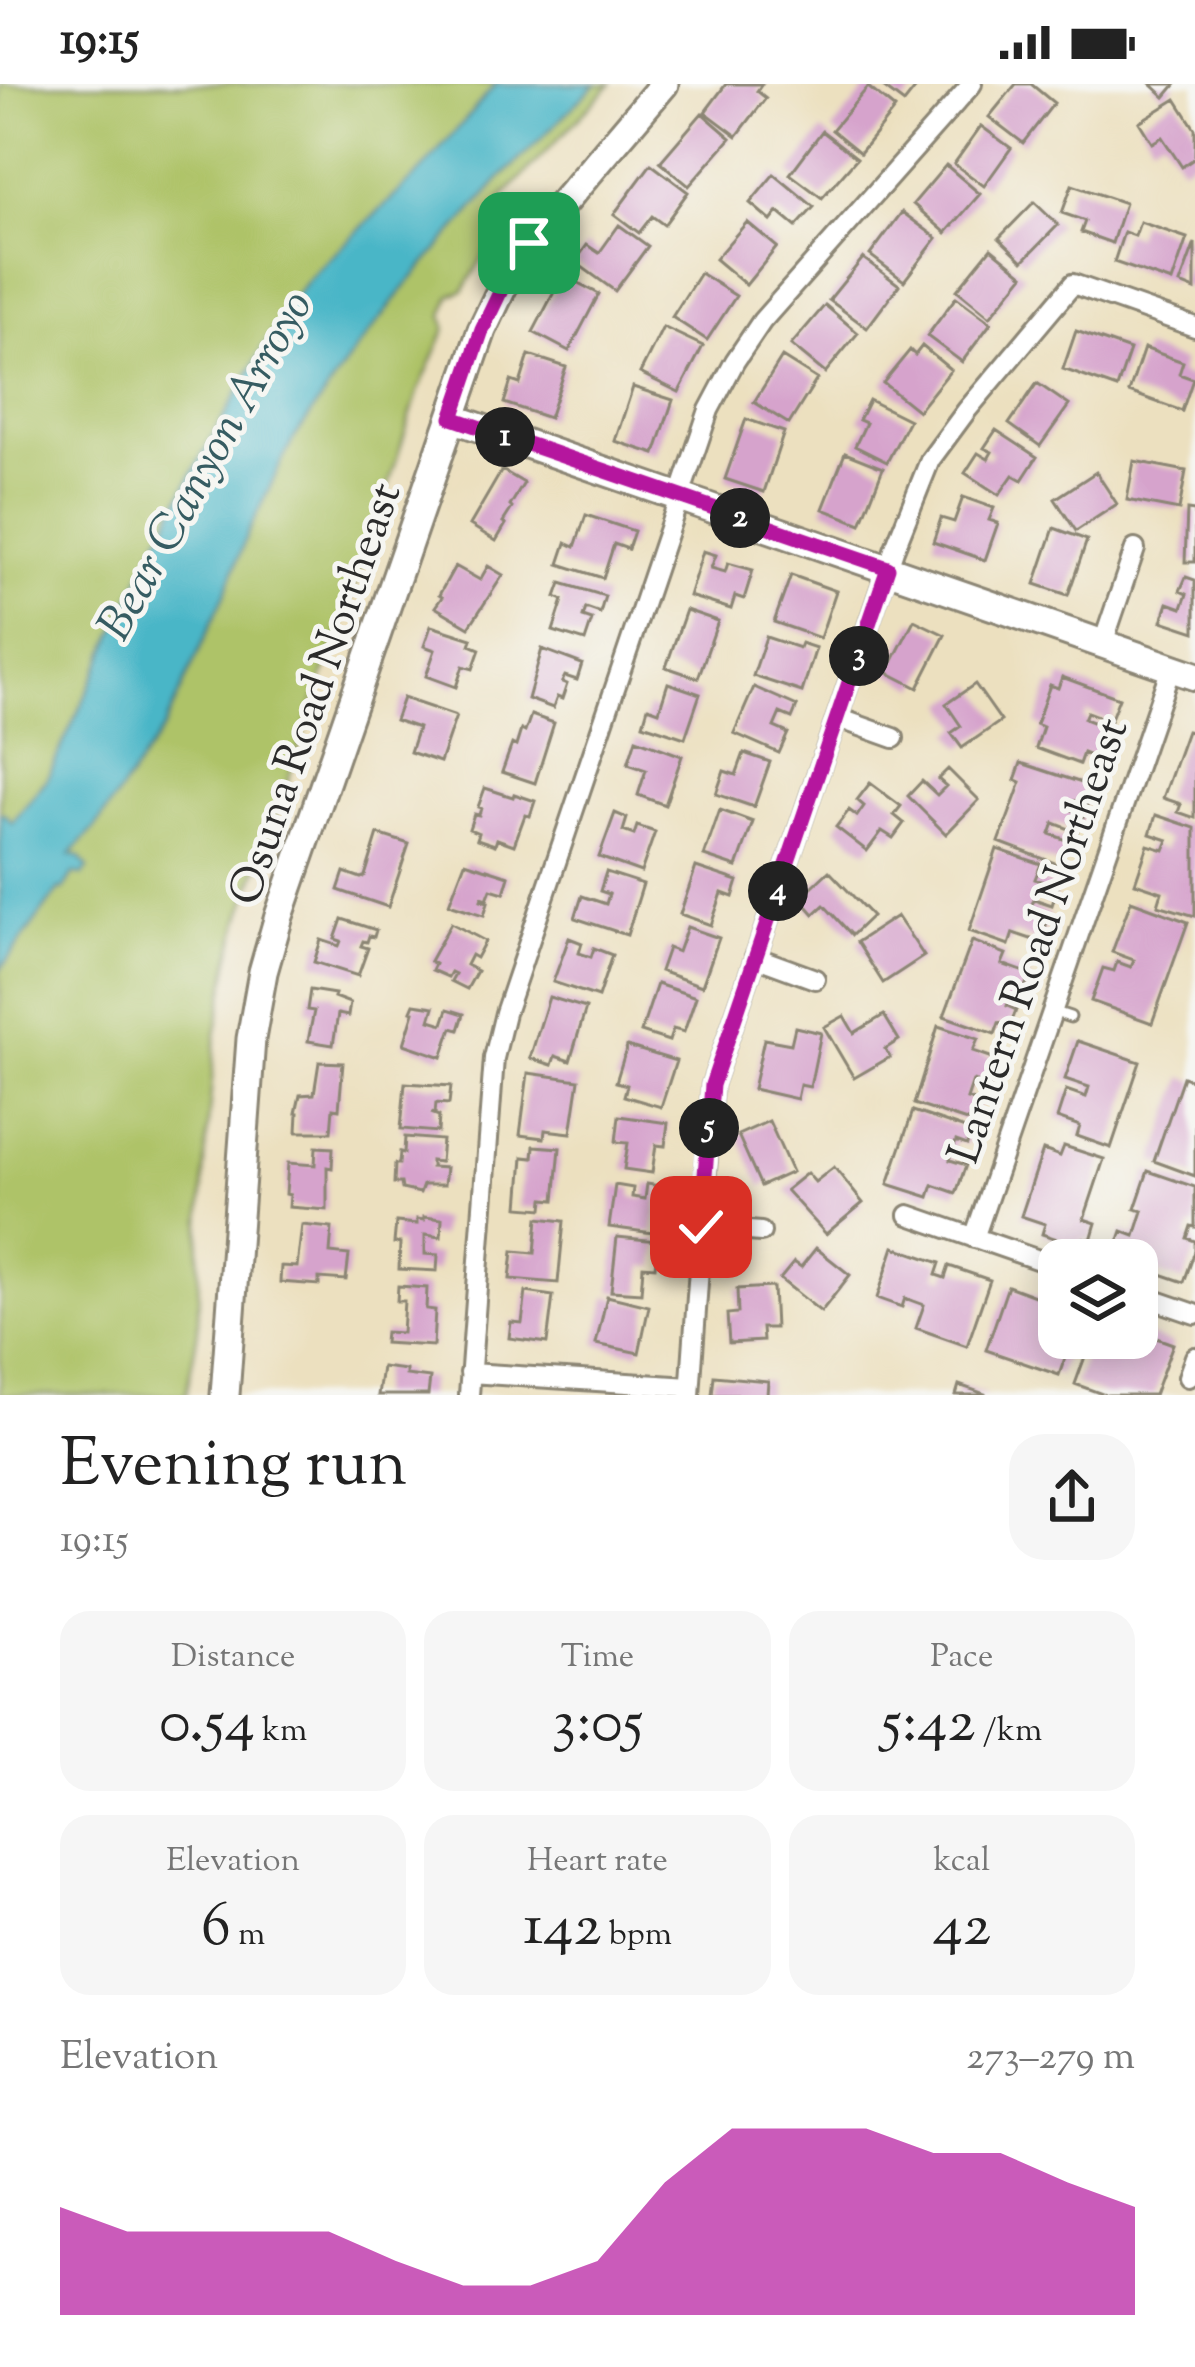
<!DOCTYPE html>
<html lang="en">
<head>
<meta charset="utf-8">
<style>
	:root { --surface:#fff; --page:#f6f6f6; --text:#222; --muted:#767676; --accent:#b5179e }
	body { margin:0; font-family:"Sorts Mill Goudy",serif; background:var(--page); color:var(--text); height:100vh; display:flex; flex-direction:column; font-size:45px; white-space:nowrap }
	* { box-sizing:border-box; margin:0 }
	p { font-size:39px; color:var(--muted) }
	.icon { flex:none; width:66px; height:66px; fill:none; stroke:currentColor; stroke-width:2; stroke-linecap:round; stroke-linejoin:round }
	.map { position:relative; height:1311px; overflow:hidden }
	.sheet { display:flex; flex-direction:column; background:var(--surface); flex:1 }
	.sheet>* { flex:none }
	.fabs { position:absolute; left:1038px; top:1155px; display:grid; gap:24px }
	.fabs a { display:grid; place-items:center; width:120px; height:120px; border-radius:24px; background:var(--surface); box-shadow:0 6px 30px #0003; font-size:60px }
	.pin { position:absolute; display:grid; place-items:center; width:102px; height:102px; color:#fff; margin:-51px; border-radius:24px; box-shadow:0 6px 18px #0006 }
	.km { position:absolute; width:60px; height:60px; margin:-30px; border-radius:50%; background:#222; color:#fff; font-size:33px; line-height:60px; text-align:center }
	.round { display:grid; place-items:center; flex:none; width:126px; height:126px; border-radius:36px; background:var(--page) }
	.summary { display:flex; align-items:center; justify-content:space-between; height:204px; padding:0 60px }
	h1 { font-size:66px; font-weight:600; line-height:90px }
	.figures { display:grid; grid-template-columns:repeat(3,1fr); gap:18px; height:204px; padding:12px 60px }
	.figures div { display:grid; align-content:center; border-radius:30px; background:var(--page); text-align:center }
	.figures b { font-size:60px; font-weight:600 }
	.figures small { font-size:33px; font-weight:400 }
	.figures p { font-size:33px }
	.chart { height:336px; padding:24px 60px }
	.chart p { display:flex; justify-content:space-between }
	.chart svg { width:100%; height:216px; margin-top:12px; fill:var(--accent); opacity:.7 }
	.status { display:flex; justify-content:space-between; align-items:center; height:84px; padding:0 60px; background:var(--surface); direction:ltr }
	.status svg { height:33px; fill:currentColor }
	.map>svg:first-child { display:block }
</style>
</head>
<body>
<div class="status"><b>19:15</b><svg viewBox="0 0 49 12"><path d="M0 12V9h3v3zM5 12V6h3v6zM10 12V3h3v9zM15 12V0h3v12zM26 1h20v11H26zM47 4h2v5h-2z"/></svg></div>
<div class="map">
<svg width="1195" height="1311" viewBox="0 0 1195 1311">
	<rect width="100%" height="100%" fill="#f6f6f2"/>
	<filter id="ink" filterUnits="userSpaceOnUse"><feTurbulence type="fractalNoise" baseFrequency=".00833" numOctaves="2"/><feDisplacementMap in="SourceGraphic" scale="24" xChannelSelector="R" yChannelSelector="G"/><feConvolveMatrix kernelMatrix="1 2 1 2 8 2 1 2 1" color-interpolation-filters="sRGB"/></filter>
	<filter id="wash" filterUnits="userSpaceOnUse"><feTurbulence type="fractalNoise" baseFrequency=".004" numOctaves="4" result="noise"/><feDisplacementMap in="SourceGraphic" scale="48" xChannelSelector="R" yChannelSelector="G"/><feGaussianBlur stdDeviation="2.7" result="paint"/><feColorMatrix in="noise" values="0 0 0 0 0 0 0 0 0 0 0 0 0 0 0 0 0 1.4 0 .05"/><feComposite in="paint" operator="in"/></filter>
	<g filter="url(#wash)">
		<rect width="100%" height="100%" fill="#ece0bf"/>
		<path fill="#aec368" stroke="#6c774a" stroke-width="3" d="M 0,0 L 611,0 L 500,116 L 510,126 L 464,206 L 451,211 L 443,231 L 446,244 L 418,308 L 384,415 L 240,836 L 229,879 L 216,952 L 206,1062 L 199,1168 L 198,1247 L 186,1311 L 0,1311 Z"/>
		<path fill="#4ab6c7" stroke="#3a7079" stroke-width="3" d="M 496,0 L 596,0 L 500,95 L 406,202 L 352,271 L 291,359 L 247,450 L 228,503 L 164,644 L 95,744 L 70,771 L 80,773 L 88,784 L 83,791 L 73,790 L 63,806 L 59,805 L 0,886 L 0,729 L 5,730 L 12,739 L 47,695 L 152,468 L 198,379 L 289,219 L 310,193 L 422,86 Z"/>
		<g id="blocks">
			<path fill="#d6a3cc" d="M 726,0 L 762,0 L 757,7 L 766,14 L 737,52 L 705,28 Z
				M 879,0 L 919,0 L 904,19 Z
				M 1016,0 L 1031,0 L 1054,19 L 1023,59 L 989,33 Z
				M 1151,0 L 1176,0 L 1165,13 Z
				M 868,3 L 895,25 L 860,69 L 832,46 Z
				M 1176,15 L 1195,45 L 1195,74 L 1182,83 L 1162,53 L 1152,59 L 1139,38 Z
				M 702,29 L 731,54 L 689,102 L 660,78 Z
				M 981,42 L 1011,64 L 984,102 L 954,80 Z
				M 822,47 L 857,74 L 822,114 L 790,90 Z
				M 651,80 L 688,108 L 664,141 L 652,132 L 639,149 L 614,130 Z
				M 946,81 L 980,110 L 946,149 L 913,120 Z
				M 774,90 L 814,123 L 796,143 L 778,128 L 771,137 L 750,119 Z
				M 1072,101 L 1125,119 L 1112,159 L 1081,148 L 1085,137 L 1062,129 Z
				M 1034,118 L 1058,141 L 1023,177 L 999,154 Z
				M 902,128 L 937,154 L 904,197 L 870,171 Z
				M 747,138 L 777,163 L 746,201 L 715,175 Z
				M 1140,138 L 1187,154 L 1172,198 L 1114,178 L 1124,148 L 1135,152 Z
				M 619,141 L 648,162 L 615,207 L 575,178 L 587,161 L 599,169 Z
				M 1195,159 L 1195,206 L 1180,200 Z
				M 991,164 L 1024,191 L 990,233 L 957,206 Z
				M 863,174 L 899,201 L 867,244 L 829,216 Z
				M 700,189 L 736,212 L 707,256 L 672,233 Z
				M 563,191 L 599,210 L 569,267 L 533,248 Z
				M 956,213 L 991,239 L 962,278 L 927,252 Z
				M 825,221 L 858,249 L 825,289 L 791,261 Z
				M 663,243 L 703,262 L 679,308 L 640,289 Z
				M 1076,247 L 1130,266 L 1117,304 L 1063,285 Z
				M 922,262 L 951,286 L 918,327 L 883,299 L 910,266 L 915,271 Z
				M 1144,264 L 1183,278 L 1179,290 L 1193,295 L 1182,327 L 1129,308 Z
				M 529,271 L 566,283 L 549,334 L 504,319 L 511,297 L 520,300 Z
				M 782,273 L 817,295 L 789,340 L 754,318 Z
				M 1037,299 L 1069,321 L 1040,362 L 1009,340 Z
				M 633,303 L 673,316 L 655,370 L 615,357 Z
				M 869,316 L 909,336 L 887,378 L 855,362 L 866,339 L 859,336 Z
				M 746,335 L 784,348 L 764,408 L 725,395 Z
				M 996,346 L 1037,373 L 1022,396 L 1013,391 L 999,411 L 965,389 L 978,369 L 988,375 L 992,368 L 984,364 Z
				M 845,369 L 883,384 L 861,440 L 823,425 Z
				M 1134,377 L 1186,387 L 1179,426 L 1127,416 Z
				M 502,386 L 524,399 L 510,422 L 512,424 L 503,438 L 506,440 L 496,457 L 470,441 Z
				M 1096,388 L 1117,420 L 1076,447 L 1055,415 Z
				M 963,413 L 994,424 L 989,436 L 998,439 L 985,476 L 933,458 L 941,434 L 954,438 Z
				M 1187,426 L 1195,427 L 1195,478 L 1185,478 Z
				M 586,431 L 634,447 L 628,465 L 614,460 L 603,494 L 559,480 L 566,459 L 575,463 Z
				M 1054,444 L 1087,456 L 1068,511 L 1035,500 Z
				M 703,467 L 716,471 L 711,484 L 725,488 L 728,479 L 753,486 L 744,515 L 735,512 L 731,525 L 689,512 Z
				M 455,482 L 480,496 L 488,482 L 503,491 L 469,543 L 435,523 L 442,513 L 439,511 Z
				M 791,491 L 836,507 L 820,554 L 774,538 Z
				M 1186,493 L 1195,496 L 1195,548 L 1162,537 L 1168,519 L 1182,524 L 1187,510 L 1180,507 Z
				M 561,499 L 605,512 L 600,529 L 586,524 L 583,533 L 592,536 L 585,557 L 553,547 L 563,516 L 556,513 Z
				M 686,526 L 718,537 L 698,594 L 666,583 Z
				M 914,536 L 945,551 L 918,604 L 887,588 Z
				M 431,542 L 472,555 L 470,561 L 480,565 L 473,585 L 463,582 L 456,603 L 426,592 L 435,566 L 424,562 Z
				M 766,553 L 799,564 L 801,559 L 816,564 L 802,608 L 753,592 Z
				M 542,565 L 582,580 L 577,596 L 565,592 L 562,598 L 567,600 L 562,615 L 557,613 L 553,624 L 528,615 Z
				M 1062,593 L 1119,614 L 1110,637 L 1087,628 L 1084,635 L 1108,644 L 1096,674 L 1083,669 L 1079,680 L 1036,664 L 1043,643 L 1036,640 L 1050,601 L 1058,604 Z
				M 668,599 L 700,610 L 685,654 L 643,640 L 648,623 L 659,627 Z
				M 975,600 L 1001,637 L 962,664 L 951,649 L 961,642 L 946,620 Z
				M 754,603 L 797,622 L 792,634 L 780,629 L 774,643 L 788,649 L 779,669 L 734,649 Z
				M 403,614 L 456,632 L 440,678 L 410,668 L 418,644 L 395,636 Z
				M 531,631 L 554,639 L 535,699 L 502,688 L 512,660 L 516,662 L 521,646 L 525,648 Z
				M 1187,647 L 1195,649 L 1195,734 L 1178,728 L 1181,720 L 1163,714 Z
				M 636,655 L 682,672 L 665,721 L 638,711 L 646,686 L 628,680 Z
				M 744,669 L 770,678 L 754,723 L 716,710 L 724,687 L 736,691 Z
				M 1021,679 L 1094,703 L 1087,721 L 1075,717 L 1072,726 L 1084,731 L 1077,748 L 1054,739 L 1050,750 L 1069,757 L 1060,781 L 999,758 L 1021,698 L 1015,696 Z
				M 948,685 L 979,716 L 946,750 L 908,712 L 922,697 L 937,711 L 946,702 L 938,695 Z
				M 870,699 L 901,722 L 894,731 L 904,739 L 893,754 L 882,747 L 867,767 L 836,743 L 849,726 L 857,732 L 864,722 L 857,716 Z
				M 485,704 L 513,713 L 514,710 L 535,717 L 530,732 L 525,731 L 514,761 L 497,755 L 495,761 L 477,755 L 479,749 L 469,745 L 474,730 L 479,731 L 481,724 L 478,723 Z
				M 720,726 L 753,738 L 737,783 L 704,772 Z
				M 615,729 L 627,734 L 623,747 L 634,751 L 637,742 L 655,748 L 641,788 L 599,773 Z
				M 1156,731 L 1195,744 L 1195,832 L 1158,821 L 1162,808 L 1135,799 L 1148,761 L 1164,766 L 1168,756 L 1150,750 Z
				M 378,750 L 409,760 L 388,823 L 338,806 L 344,788 L 361,794 L 365,792 Z
				M 997,765 L 1041,780 L 1035,795 L 1058,803 L 1052,821 L 1034,815 L 1031,823 L 1050,830 L 1040,858 L 1013,849 L 1009,861 L 969,847 Z
				M 465,778 L 509,792 L 504,809 L 491,805 L 487,815 L 482,813 L 481,816 L 488,818 L 484,831 L 449,820 Z
				M 696,783 L 738,797 L 733,813 L 722,809 L 711,841 L 680,830 Z
				M 829,787 L 872,832 L 852,851 L 824,821 L 814,830 L 800,814 Z
				M 606,788 L 643,800 L 627,851 L 575,834 L 582,812 L 606,820 L 609,810 L 600,807 Z
				M 1131,817 L 1188,838 L 1152,939 L 1091,917 L 1103,884 L 1114,887 L 1117,878 L 1131,883 L 1134,876 L 1112,868 Z
				M 897,832 L 924,872 L 883,899 L 857,858 Z
				M 342,835 L 376,846 L 374,853 L 369,852 L 367,858 L 363,857 L 361,862 L 368,864 L 358,892 L 314,878 L 321,856 L 339,862 L 341,857 L 335,855 Z
				M 451,839 L 485,857 L 476,874 L 471,871 L 466,881 L 477,887 L 467,905 L 451,897 L 455,890 L 451,888 L 448,893 L 432,886 L 435,880 L 430,877 Z
				M 687,843 L 719,854 L 702,902 L 660,887 L 668,864 L 678,868 Z
				M 569,854 L 582,859 L 579,869 L 591,873 L 594,864 L 612,871 L 598,913 L 553,898 Z
				M 972,857 L 1006,870 L 1002,880 L 1030,890 L 1019,918 L 1009,915 L 1007,922 L 1016,926 L 1010,943 L 999,939 L 995,950 L 944,932 Z
				M 657,900 L 696,913 L 684,948 L 673,945 L 669,957 L 641,948 Z
				M 310,906 L 335,910 L 334,913 L 350,919 L 348,932 L 338,930 L 333,961 L 308,957 L 314,927 L 307,926 Z
				M 549,913 L 586,924 L 570,977 L 555,972 L 552,981 L 530,974 Z
				M 414,920 L 434,923 L 430,936 L 443,940 L 448,925 L 464,930 L 459,946 L 452,944 L 442,973 L 404,960 L 414,928 L 411,927 Z
				M 884,931 L 899,956 L 885,965 L 890,973 L 854,994 L 824,943 L 844,932 L 854,949 Z
				M 938,942 L 978,955 L 973,967 L 999,976 L 991,1002 L 973,997 L 967,1015 L 980,1019 L 973,1039 L 914,1020 Z
				M 795,943 L 821,949 L 810,1003 L 800,1001 L 797,1015 L 753,1005 L 764,955 L 791,960 Z
				M 1078,957 L 1140,978 L 1111,1064 L 1077,1052 L 1080,1042 L 1057,1034 L 1066,1006 L 1086,1013 L 1089,1003 L 1065,995 Z
				M 627,962 L 676,977 L 661,1023 L 624,1012 L 627,1001 L 616,998 Z
				M 319,978 L 343,979 L 339,1025 L 333,1024 L 331,1048 L 297,1048 L 298,1029 L 296,1029 L 300,1011 L 314,1010 Z
				M 528,989 L 579,996 L 571,1049 L 545,1046 L 544,1054 L 520,1051 Z
				M 1183,993 L 1195,997 L 1195,1092 L 1154,1077 Z
				M 405,999 L 451,1002 L 449,1020 L 436,1019 L 435,1030 L 431,1029 L 439,1032 L 438,1048 L 401,1045 Z
				M 913,1027 L 971,1047 L 967,1061 L 956,1057 L 950,1076 L 966,1081 L 956,1109 L 933,1101 L 929,1113 L 888,1100 Z
				M 619,1032 L 668,1039 L 665,1062 L 656,1061 L 652,1089 L 624,1085 L 628,1059 L 616,1058 Z
				M 769,1037 L 792,1088 L 761,1102 L 738,1051 Z
				M 405,1053 L 442,1056 L 440,1078 L 431,1077 L 431,1083 L 446,1084 L 444,1101 L 423,1101 L 420,1109 L 402,1105 L 401,1099 L 394,1099 L 395,1080 L 399,1080 L 400,1068 L 404,1069 Z
				M 534,1062 L 560,1064 L 555,1116 L 544,1115 L 543,1125 L 519,1123 L 523,1073 L 533,1074 Z
				M 1064,1062 L 1104,1075 L 1084,1135 L 1096,1139 L 1091,1156 L 1084,1154 L 1081,1163 L 1042,1150 L 1045,1140 L 1021,1132 L 1043,1066 L 1060,1072 Z
				M 316,1063 L 333,1064 L 332,1084 L 327,1083 L 327,1126 L 289,1123 L 290,1111 L 286,1110 L 288,1079 L 315,1081 Z
				M 834,1083 L 863,1119 L 826,1150 L 786,1106 L 807,1089 L 815,1098 Z
				M 1148,1087 L 1195,1103 L 1195,1143 L 1191,1142 L 1187,1154 L 1195,1157 L 1195,1167 L 1184,1198 L 1137,1182 L 1137,1176 L 1113,1173 L 1122,1147 L 1135,1152 L 1143,1127 L 1135,1125 Z
				M 647,1100 L 660,1102 L 653,1149 L 609,1143 L 615,1101 L 633,1104 L 632,1113 L 645,1115 Z
				M 424,1133 L 442,1135 L 441,1153 L 425,1151 L 425,1170 L 438,1171 L 437,1187 L 399,1185 L 400,1159 L 394,1159 L 396,1138 L 417,1140 L 417,1135 L 424,1136 Z
				M 538,1134 L 564,1137 L 558,1199 L 510,1195 L 513,1167 L 535,1169 Z
				M 302,1141 L 332,1144 L 330,1169 L 349,1171 L 346,1196 L 319,1194 L 319,1201 L 280,1198 L 281,1182 L 297,1183 Z
				M 617,1153 L 658,1157 L 655,1183 L 643,1182 L 641,1209 L 611,1207 Z
				M 894,1163 L 940,1179 L 936,1191 L 945,1194 L 949,1182 L 990,1196 L 967,1262 L 916,1244 L 924,1221 L 905,1214 L 902,1223 L 877,1214 Z
				M 816,1164 L 850,1191 L 821,1228 L 780,1195 L 794,1178 L 801,1183 Z
				M 398,1202 L 427,1204 L 426,1225 L 435,1226 L 433,1262 L 384,1259 L 385,1248 L 402,1249 L 404,1217 L 397,1217 Z
				M 1008,1202 L 1059,1221 L 1059,1254 L 1072,1254 L 1059,1291 L 986,1266 Z
				M 773,1203 L 775,1244 L 762,1244 L 763,1257 L 729,1259 L 727,1230 L 738,1229 L 737,1205 Z
				M 526,1208 L 553,1212 L 547,1259 L 509,1254 L 511,1238 L 522,1239 Z
				M 607,1212 L 649,1222 L 639,1269 L 596,1260 Z
				M 1137,1247 L 1173,1260 L 1154,1311 L 1105,1311 L 1075,1300 L 1090,1259 L 1101,1263 L 1104,1254 L 1137,1254 Z
				M 382,1283 L 406,1286 L 406,1291 L 430,1294 L 428,1311 L 378,1311 Z
				M 714,1292 L 768,1297 L 767,1311 L 712,1311 Z
				M 959,1301 L 985,1310 L 985,1311 L 956,1311 Z"/>
		</g>
	</g>
	<g filter="url(#ink)">
		<use href="#blocks" fill-opacity="0" stroke="#8c8675" stroke-width="3"/>
		<g fill="none" stroke-linecap="round" stroke-linejoin="round">
			<defs>
				<path id="lane" d="M 1052,927 L 1070,933"/>
				<path id="street" d="M 1103,559 L 1135,465
					M 838,634 L 894,654
					M 755,873 L 815,895
					M 909,1131 L 1059,1183
					M 701,1143 L 761,1148
					M 974,1154 L 1171,584
					M 1137,1210 L 1195,1230
					M 470,1289 L 690,1303
					M 1188,1293 L 1195,1273
					M 469,1311 L 494,974 L 505,929 L 709,326 L 735,277 L 762,237 L 972,0
					M 690,1311 L 712,1001 L 894,466 L 930,376 L 967,326 L 1073,200 L 1195,243"/>
				<path id="secondary" d="M 452,334 L 1195,592
					M 225,1311 L 251,955 L 263,888 L 279,832 L 482,246 L 503,202 L 529,159 L 664,0"/>
			</defs>
			<use href="#lane" stroke="#8c8675" stroke-width="15"/>
			<use href="#street" stroke="#8c8675" stroke-width="24"/>
			<use href="#secondary" stroke="#8c8675" stroke-width="33"/>
			<use href="#lane" stroke="#fff" stroke-width="9"/>
			<use href="#street" stroke="#fff" stroke-width="18"/>
			<use href="#secondary" stroke="#fff" stroke-width="27"/>
		</g>
	</g>
	<g fill="none" stroke-linecap="round" stroke-linejoin="round" filter="url(#ink)">
		<defs>
			<path id="route" d="M 529,159 L 503,202 L 482,246 L 452,334 L 888,484 L 712,1001 L 701,1143"/>
		</defs>
		<use href="#route" stroke="#fff" stroke-width="24"/>
		<use href="#route" stroke="#b5179e" stroke-width="15"/>
	</g>
	<g text-anchor="middle" stroke-width="10" stroke-linejoin="round" paint-order="stroke">
		<g font-size="45" fill="#2b2b2b" stroke="#f6f6f2">
			<text transform="translate(313 609) rotate(-71)" y="16">Osuna Road Northeast</text>
			<text transform="translate(1036 856) rotate(-71)" y="16">Lantern Road Northeast</text>
		</g>
		<g font-size="48" font-style="italic" fill="#365c62" stroke="#f6f6f2">
			<text transform="translate(203 380) rotate(-61)" y="17">Bear Canyon Arroyo</text>
		</g>
	</g>
</svg>
<div class="fabs">
<a><svg class="icon" aria-label="layers" viewBox="0 0 24 24"><path d="M12 4l9 5-9 5-9-5zM3 14l9 5 9-5"/></svg></a>
</div>
<div class="pin" style="left:529px;top:159px;background:#1e9e55"><svg class="icon" aria-label="arrive" viewBox="0 0 24 24"><path d="M6 21V4h12l-3 4 3 4H6"/></svg></div>
<div class="pin" style="left:701px;top:1143px;background:#d93025"><svg class="icon" aria-label="check" viewBox="0 0 24 24"><path d="M5 12l5 5 9-10"/></svg></div>
<b class="km" style="left:505px;top:353px">1</b>
<b class="km" style="left:740px;top:434px">2</b>
<b class="km" style="left:859px;top:572px">3</b>
<b class="km" style="left:778px;top:807px">4</b>
<b class="km" style="left:709px;top:1044px">5</b>
</div>
<section class="sheet">
<div class="summary"><div><h1>Evening run</h1><p>19:15</p></div><a class="round"><svg class="icon" aria-label="share" viewBox="0 0 24 24"><path d="M12 15V3M7 8l5-5 5 5M5 13v7h14v-7"/></svg></a></div>
<div class="figures">
<div><p>Distance</p><b>0.54<small> km</small></b></div>
<div><p>Time</p><b>3:05</b></div>
<div><p>Pace</p><b>5:42<small> /km</small></b></div>
</div>
<div class="figures">
<div><p>Elevation</p><b>6<small> m</small></b></div>
<div><p>Heart rate</p><b>142<small> bpm</small></b></div>
<div><p>kcal</p><b>42</b></div>
</div>
<div class="chart"><p><span>Elevation</span>273–279 m</p>
<svg viewBox="0 0 160 44" preserveAspectRatio="none"><path d="M0 44V22L10 27L20 27L30 27L40 27L50 33L60 38L70 38L80 33L90 17L100 6L110 6L120 6L130 11L140 11L150 17L160 22V44z"/></svg>
</div>
</section>
</body>
</html>
